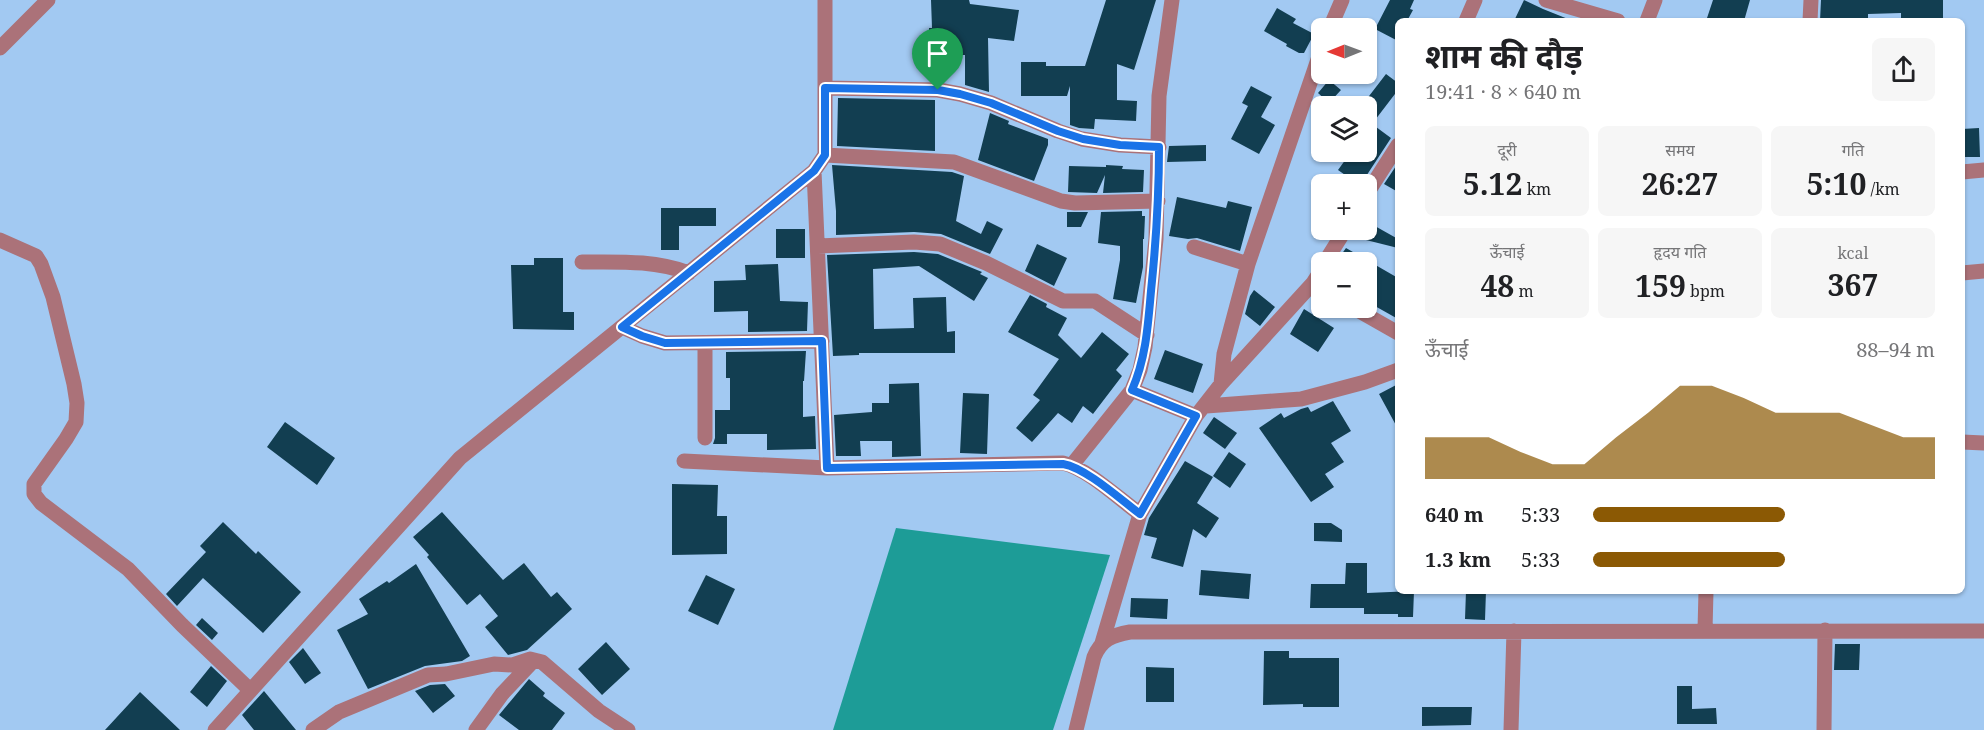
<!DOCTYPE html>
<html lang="hi">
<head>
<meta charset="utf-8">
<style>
	:root { --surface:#fff; --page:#f6f6f6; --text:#202124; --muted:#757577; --accent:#8b5904 }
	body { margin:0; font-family:"Noto Serif","Noto Sans Devanagari",serif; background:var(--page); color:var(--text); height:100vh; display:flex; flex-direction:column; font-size:22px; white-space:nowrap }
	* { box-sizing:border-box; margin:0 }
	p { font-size:20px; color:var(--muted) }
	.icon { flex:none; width:33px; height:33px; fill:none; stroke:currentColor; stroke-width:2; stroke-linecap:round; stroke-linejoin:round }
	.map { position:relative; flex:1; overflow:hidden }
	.side { position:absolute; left:1395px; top:18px; width:570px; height:576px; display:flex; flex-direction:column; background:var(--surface); border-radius:9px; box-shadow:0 2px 4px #0004 }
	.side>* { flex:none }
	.needle { width:39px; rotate:269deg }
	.controls { position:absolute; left:1311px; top:18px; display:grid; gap:12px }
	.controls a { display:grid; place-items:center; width:66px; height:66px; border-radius:9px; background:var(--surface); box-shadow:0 2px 4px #0004; font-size:30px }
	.pin { position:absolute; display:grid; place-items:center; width:51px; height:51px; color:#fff; margin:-62px -26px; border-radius:50% 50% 50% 0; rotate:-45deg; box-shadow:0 0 6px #0007 }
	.pin .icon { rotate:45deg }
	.round { display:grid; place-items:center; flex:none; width:63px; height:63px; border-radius:9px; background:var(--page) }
	.summary { display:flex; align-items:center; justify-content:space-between; height:102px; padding:0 30px }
	h1 { font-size:33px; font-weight:700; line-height:45px }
	.metrics { display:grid; grid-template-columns:repeat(3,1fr); gap:9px; height:102px; padding:6px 30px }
	.metrics div { display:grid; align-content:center; border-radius:9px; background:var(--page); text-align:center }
	.metrics b { font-size:30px; font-weight:700 }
	.metrics small { font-size:16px; font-weight:400 }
	.metrics p { font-size:16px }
	.chart { height:168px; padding:12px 30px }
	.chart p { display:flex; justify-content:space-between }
	.chart svg { width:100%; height:108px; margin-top:6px; fill:var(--accent); opacity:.7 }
	ul { padding:0 30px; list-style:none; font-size:20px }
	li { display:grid; grid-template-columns:96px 72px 1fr; align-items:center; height:45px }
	li i { height:15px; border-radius:8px; background:var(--accent) }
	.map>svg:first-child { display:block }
</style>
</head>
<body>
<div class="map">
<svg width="1984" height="730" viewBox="0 0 1984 730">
	<rect width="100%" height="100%" fill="#a2c9f2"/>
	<path fill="#1d9c97" d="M 896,528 L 1110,555 L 1053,730 L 833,730 Z"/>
	<path fill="#123e51" d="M 931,0 L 969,0 L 970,4 L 1019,10 L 1014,41 L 988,38 L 989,92 L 965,85 L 965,55 L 929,55 L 929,28 L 932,28 Z
		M 1106,0 L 1156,0 L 1134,70 L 1117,64 L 1117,100 L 1137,101 L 1136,121 L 1095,119 L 1094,129 L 1079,128 L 1070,125 L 1070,86 L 1067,96 L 1021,96 L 1021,62 L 1046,62 L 1046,66 L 1085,66 Z
		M 1390,0 L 1414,0 L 1410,9 L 1413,10 L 1407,21 L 1398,21 L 1398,41 L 1375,29 Z
		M 1524,0 L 1543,9 L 1573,21 L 1514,21 Z
		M 1713,0 L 1750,0 L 1744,21 L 1706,21 Z
		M 1821,0 L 1943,0 L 1943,21 L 1901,21 L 1901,13 L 1868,14 L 1868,21 L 1820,21 Z
		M 1277,8 L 1296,19 L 1293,23 L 1314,34 L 1304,53 L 1299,53 L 1286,46 L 1287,44 L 1264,31 Z
		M 1386,74 L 1398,83 L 1398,90 L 1372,124 L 1391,138 L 1361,184 L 1358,184 L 1338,170 L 1351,152 L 1366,152 L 1366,100 Z
		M 1329,80 L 1341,90 L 1329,103 L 1318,93 Z
		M 1251,86 L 1272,97 L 1261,117 L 1275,125 L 1259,154 L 1231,139 L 1248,106 L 1242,103 Z
		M 838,98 L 935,100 L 935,151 L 837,146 Z
		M 990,113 L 1009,121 L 1008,124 L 1048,139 L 1048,145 L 1034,181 L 978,160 Z
		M 1979,128 L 1980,157 L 1962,157 L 1962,129 Z
		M 1206,145 L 1206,161 L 1167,162 L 1169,146 Z
		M 1398,163 L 1398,192 L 1384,184 Z
		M 832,165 L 952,172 L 964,176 L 956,221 L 981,234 L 987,221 L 1003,229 L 990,254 L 941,234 L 914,232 L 836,235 L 836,211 Z
		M 1106,165 L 1123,166 L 1122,169 L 1144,170 L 1143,192 L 1103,193 L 1105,175 L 1097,193 L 1068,192 L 1069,166 L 1106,167 Z
		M 1177,197 L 1226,208 L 1228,201 L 1252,207 L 1240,251 L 1197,238 L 1188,239 L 1169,236 Z
		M 661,208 L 716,208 L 716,226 L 679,226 L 679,250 L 661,250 Z
		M 1142,211 L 1142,216 L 1145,216 L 1144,239 L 1143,239 L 1143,267 L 1136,303 L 1113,299 L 1120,260 L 1120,246 L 1098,243 L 1101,212 Z
		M 1067,212 L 1088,212 L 1081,227 L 1067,227 Z
		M 1366,221 L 1398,239 L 1398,248 L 1366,240 Z
		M 776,229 L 805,229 L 805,258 L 776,258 Z
		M 1037,244 L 1067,258 L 1054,286 L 1025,271 Z
		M 1346,248 L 1398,278 L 1398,319 L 1366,301 L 1366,262 L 1336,262 Z
		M 914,252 L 938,254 L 982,272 L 980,274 L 988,278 L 974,301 L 919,266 L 873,269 L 874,329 L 914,328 L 913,298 L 946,297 L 947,332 L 955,331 L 955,353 L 859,353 L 859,355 L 833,356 L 827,255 Z
		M 534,258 L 563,258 L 563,312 L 574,312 L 574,330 L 513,329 L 511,265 L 534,265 Z
		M 778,264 L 780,301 L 808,302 L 807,331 L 748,332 L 748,311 L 714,312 L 714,281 L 746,280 L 745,265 Z
		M 1254,290 L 1275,307 L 1260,326 L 1245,314 L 1250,296 Z
		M 1030,295 L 1047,304 L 1046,307 L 1067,318 L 1058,335 L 1081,358 L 1102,332 L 1129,354 L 1116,370 L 1122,376 L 1093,414 L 1083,406 L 1072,423 L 1058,413 L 1032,442 L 1016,428 L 1040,400 L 1033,395 L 1059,359 L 1008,332 Z
		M 1304,309 L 1334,328 L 1318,352 L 1290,334 Z
		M 1165,350 L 1203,364 L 1193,393 L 1154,379 Z
		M 806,351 L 804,381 L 803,381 L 803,417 L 815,416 L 816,449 L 767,450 L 767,434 L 727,434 L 727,444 L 713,444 L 715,438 L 715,410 L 730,410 L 730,378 L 726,378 L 726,352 Z
		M 919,383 L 921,456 L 892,457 L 892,441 L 860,441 L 861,456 L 836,456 L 834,415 L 872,412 L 872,403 L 889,403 L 889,384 Z
		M 1398,384 L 1398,429 L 1379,394 Z
		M 963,393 L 989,394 L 987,454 L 960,453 Z
		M 1333,401 L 1351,431 L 1331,443 L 1344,462 L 1325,474 L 1334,487 L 1311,502 L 1259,428 L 1281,413 L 1284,418 L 1301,409 L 1308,407 L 1311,412 Z
		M 1214,417 L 1237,433 L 1225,449 L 1203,433 Z
		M 285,422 L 335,458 L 317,485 L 267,447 Z
		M 1229,452 L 1246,464 L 1230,488 L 1213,476 Z
		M 1185,461 L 1213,477 L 1197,503 L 1219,518 L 1206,538 L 1193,529 L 1183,567 L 1151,558 L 1157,538 L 1144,535 L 1149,518 Z
		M 672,484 L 718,485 L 717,516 L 727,516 L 727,554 L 672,555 Z
		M 442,512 L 503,580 L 524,563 L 551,597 L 557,592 L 572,609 L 527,650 L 508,655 L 485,627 L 498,616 L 480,594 L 467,605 L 427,557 L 429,555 L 413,537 Z
		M 223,522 L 256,554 L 258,551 L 301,592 L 263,633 L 203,578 L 177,606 L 166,594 L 206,552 L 200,546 Z
		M 1314,523 L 1331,523 L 1342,530 L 1342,542 L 1314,541 Z
		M 1346,563 L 1367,563 L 1367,593 L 1414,591 L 1413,617 L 1398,617 L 1398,614 L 1364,614 L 1364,608 L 1310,608 L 1311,584 L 1345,584 Z
		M 416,564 L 470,656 L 462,661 L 425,666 L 368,689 L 337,630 L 368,614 L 359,599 L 387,581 L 389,583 Z
		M 1201,570 L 1251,574 L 1249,599 L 1199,595 Z
		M 706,575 L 735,589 L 718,625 L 688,611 Z
		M 1466,591 L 1486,591 L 1485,620 L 1465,619 Z
		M 1131,598 L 1168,599 L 1167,619 L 1130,617 Z
		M 202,618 L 218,633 L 212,640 L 196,625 Z
		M 606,642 L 630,669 L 602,695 L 578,669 Z
		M 1835,644 L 1860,644 L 1859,670 L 1834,670 Z
		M 303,648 L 321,673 L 305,684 L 289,662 Z
		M 1264,651 L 1289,651 L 1289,658 L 1339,658 L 1339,707 L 1303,707 L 1303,704 L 1263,705 Z
		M 211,666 L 227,681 L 207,707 L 190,692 Z
		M 1146,667 L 1174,668 L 1174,702 L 1146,702 Z
		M 529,679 L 545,693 L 543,696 L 565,713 L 552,730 L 519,730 L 499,715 Z
		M 445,684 L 455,696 L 433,713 L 415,691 L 430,685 Z
		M 1677,686 L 1692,686 L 1692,709 L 1716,708 L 1717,724 L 1677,724 Z
		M 264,691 L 296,730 L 254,730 L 242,715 Z
		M 140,692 L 180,730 L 105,730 Z
		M 1422,707 L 1472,707 L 1471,725 L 1422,726 Z"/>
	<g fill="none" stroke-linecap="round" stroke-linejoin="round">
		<path stroke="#ab7279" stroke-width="15" d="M 1546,0 L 1618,21
			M 1466,21 L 1475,0
			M 1647,21 L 1655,0
			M 1810,21 L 1811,0
			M 1330,28 L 1342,0
			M 0,48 L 48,0
			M 825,88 L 938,90 L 960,94 L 991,103 L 1058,131 L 1082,139 L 1120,145 L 1159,147
			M 825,155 L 954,162 L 1061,201 L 1075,203 L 1158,201
			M 814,171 L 827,468
			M 1962,172 L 1984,170
			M 1366,195 L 1398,145
			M 0,240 L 36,256 L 41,264 L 53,297 L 74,384 L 77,403 L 76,422 L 66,439 L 34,484 L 34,494 L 41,503 L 128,569 L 182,625 L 250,690
			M 818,246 L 914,242 L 940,244 L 986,263 L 1063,301 L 1095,301 L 1147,335
			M 1194,247 L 1248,264
			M 582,262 C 619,262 654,260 689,273
			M 1325,262 L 1345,230
			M 1962,273 L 1984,271
			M 1354,308 L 1398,333
			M 622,327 L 642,336 L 665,343 L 822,341
			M 705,343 L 705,438
			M 1221,384 L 1224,354 L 1248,264 L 1322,48
			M 1132,390 L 1196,416
			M 1206,406 L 1301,399 L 1365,382 L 1398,370
			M 1962,442 L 1984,443
			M 684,461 L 827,468 L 1063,463 C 1088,469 1118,498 1140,514
			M 1072,465 L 1132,390 L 1140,370 L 1145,347 L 1156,239 L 1159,96 L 1172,0
			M 1705,630 L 1706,591
			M 1102,643 L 1140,514 L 1196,416 L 1221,384 L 1313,283 L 1322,269
			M 215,730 L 460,458 L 814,171 L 825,155 L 825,0
			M 313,730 L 339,712 L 428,675 L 446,674 L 494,664 L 512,665 L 530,659 L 542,662 L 599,711 L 628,730
			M 476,730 L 502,694 L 534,660
			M 1076,730 L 1094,657 C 1101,640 1112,635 1130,632 L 1984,631
			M 1511,730 L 1514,631
			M 1824,730 L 1825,630"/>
	</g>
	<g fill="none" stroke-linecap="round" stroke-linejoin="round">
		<defs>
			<path id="route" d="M 825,88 L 938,90 L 960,94 L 991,103 L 1058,131 L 1083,139 L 1120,145 L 1159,147 C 1159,196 1156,243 1151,291 C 1148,325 1146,358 1132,390 L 1196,416 L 1140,514 C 1120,499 1086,468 1063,464 L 827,468 L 822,341 L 665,343 L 642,336 L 622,327 L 814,171 L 825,155 Z"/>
		</defs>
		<use href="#route" stroke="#fff" stroke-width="12"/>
		<use href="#route" stroke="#1a73e8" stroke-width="8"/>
	</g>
</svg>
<div class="controls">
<a><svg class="needle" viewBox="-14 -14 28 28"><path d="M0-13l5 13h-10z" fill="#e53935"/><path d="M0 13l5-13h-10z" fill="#757577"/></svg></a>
<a><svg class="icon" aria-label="layers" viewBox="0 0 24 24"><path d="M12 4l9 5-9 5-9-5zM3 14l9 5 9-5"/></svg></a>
<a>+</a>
<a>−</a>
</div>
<div class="pin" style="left:938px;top:90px;background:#1e9e55"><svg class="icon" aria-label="arrive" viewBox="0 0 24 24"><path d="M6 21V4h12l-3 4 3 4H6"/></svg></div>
<section class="side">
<div class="summary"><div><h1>शाम की दौड़</h1><p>19:41 · 8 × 640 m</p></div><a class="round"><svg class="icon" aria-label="share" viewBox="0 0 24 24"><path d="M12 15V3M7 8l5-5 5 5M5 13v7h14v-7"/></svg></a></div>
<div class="metrics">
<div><p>दूरी</p><b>5.12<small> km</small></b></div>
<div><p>समय</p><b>26:27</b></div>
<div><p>गति</p><b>5:10<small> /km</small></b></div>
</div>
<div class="metrics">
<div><p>ऊँचाई</p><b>48<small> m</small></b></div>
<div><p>हृदय गति</p><b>159<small> bpm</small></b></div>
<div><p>kcal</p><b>367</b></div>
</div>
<div class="chart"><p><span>ऊँचाई</span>88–94 m</p>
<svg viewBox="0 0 160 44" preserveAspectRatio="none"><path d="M0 44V27L10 27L20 27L30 33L40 38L50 38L60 27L70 17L80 6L90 6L100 11L110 17L120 17L130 17L140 22L150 27L160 27V44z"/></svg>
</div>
<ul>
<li><b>640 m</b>5:33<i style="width:56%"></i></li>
<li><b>1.3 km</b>5:33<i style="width:56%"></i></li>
</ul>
</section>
</div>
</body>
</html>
